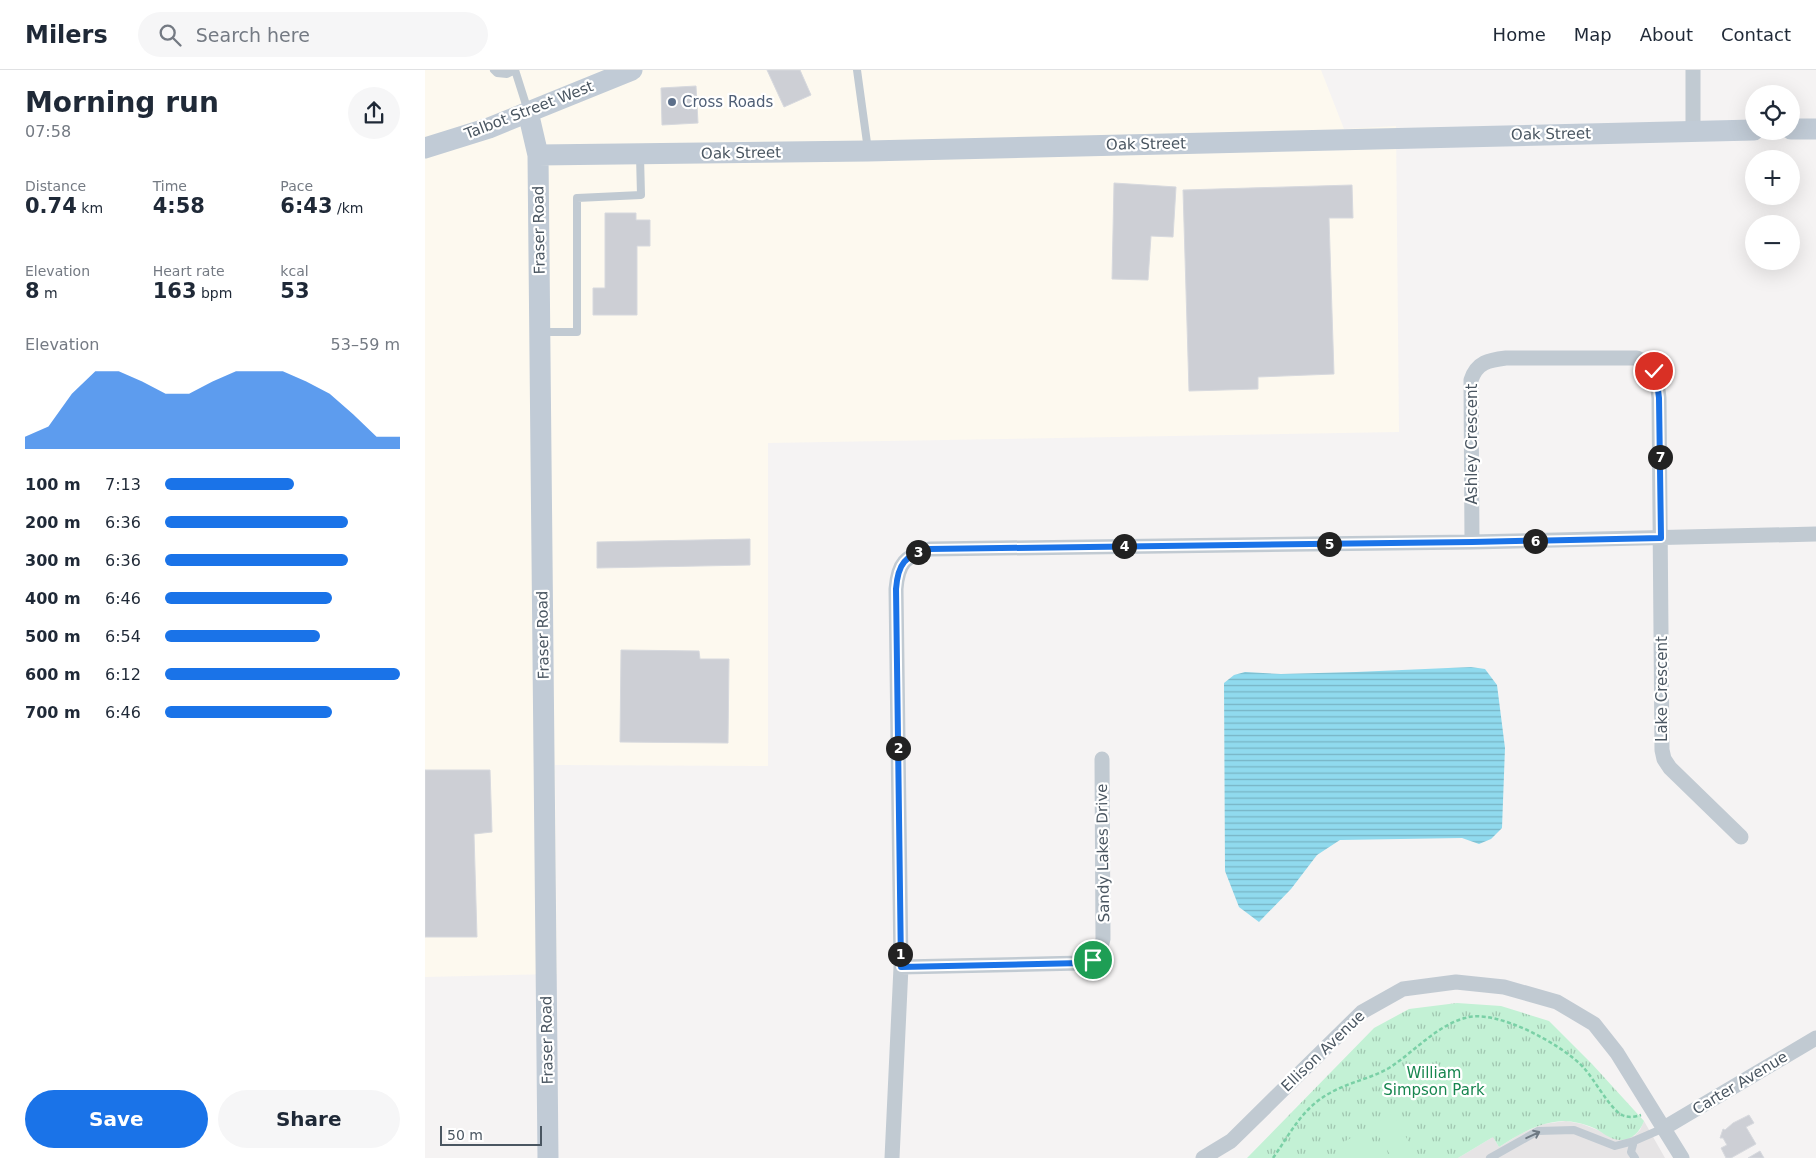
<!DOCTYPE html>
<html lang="en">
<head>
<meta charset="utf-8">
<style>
	:root { --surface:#fff; --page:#f6f6f7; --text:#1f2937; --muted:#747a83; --line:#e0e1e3; --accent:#1a73e8 }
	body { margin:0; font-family:"DejaVu Sans",sans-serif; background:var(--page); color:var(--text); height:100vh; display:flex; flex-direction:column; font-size:19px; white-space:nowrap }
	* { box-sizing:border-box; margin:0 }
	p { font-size:16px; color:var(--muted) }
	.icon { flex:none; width:28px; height:28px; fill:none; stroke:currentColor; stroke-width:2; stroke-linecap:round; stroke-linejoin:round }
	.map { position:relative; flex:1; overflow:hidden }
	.drawer { display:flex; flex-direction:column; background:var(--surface); width:425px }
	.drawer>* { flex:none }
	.fabs { position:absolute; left:1320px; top:15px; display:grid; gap:10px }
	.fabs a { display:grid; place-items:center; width:55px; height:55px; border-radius:50%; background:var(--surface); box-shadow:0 5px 20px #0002; font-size:25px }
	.scale { position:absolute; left:15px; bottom:12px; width:102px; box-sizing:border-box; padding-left:5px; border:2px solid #4a5661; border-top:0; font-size:14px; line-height:18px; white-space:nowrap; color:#4a5661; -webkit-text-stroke:4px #fff; paint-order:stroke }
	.pin { position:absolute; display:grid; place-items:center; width:42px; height:42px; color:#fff; margin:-21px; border:2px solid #fff; border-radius:50%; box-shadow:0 1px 5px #0007 }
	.km { position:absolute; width:25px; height:25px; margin:-12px; border-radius:50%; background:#222; color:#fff; font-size:14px; line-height:25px; text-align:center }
	.round { display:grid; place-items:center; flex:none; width:52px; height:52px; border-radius:26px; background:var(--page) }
	.head { display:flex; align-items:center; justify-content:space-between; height:85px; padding:0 25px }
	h1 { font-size:28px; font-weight:700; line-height:38px }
	.figures { display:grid; grid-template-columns:repeat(3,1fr); gap:8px; height:85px; padding:5px 25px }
	.figures div { display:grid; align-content:center }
	.figures b { font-size:21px; font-weight:700 }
	.figures small { font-size:14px; font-weight:400 }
	.figures p { font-size:14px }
	.chart { height:140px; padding:10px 25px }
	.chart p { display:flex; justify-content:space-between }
	.chart svg { width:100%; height:90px; margin-top:5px; fill:var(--accent); opacity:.7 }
	.cta { display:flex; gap:10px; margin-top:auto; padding:10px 25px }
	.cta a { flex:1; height:58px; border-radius:30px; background:var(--accent); color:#fff; font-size:20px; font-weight:700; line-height:58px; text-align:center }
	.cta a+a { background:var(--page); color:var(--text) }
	ul { padding:0 25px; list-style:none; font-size:16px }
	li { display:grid; grid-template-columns:80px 60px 1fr; align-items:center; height:38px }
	li i { height:12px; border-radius:6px; background:var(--accent) }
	header { display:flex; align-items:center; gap:30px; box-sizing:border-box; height:70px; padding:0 25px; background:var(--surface); border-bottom:1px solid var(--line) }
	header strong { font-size:24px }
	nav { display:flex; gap:28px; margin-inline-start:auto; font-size:18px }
	.search { width:350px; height:45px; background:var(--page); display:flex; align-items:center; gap:12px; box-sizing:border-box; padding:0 18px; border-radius:28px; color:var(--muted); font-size:19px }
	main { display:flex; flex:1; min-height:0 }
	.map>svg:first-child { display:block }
</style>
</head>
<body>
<header>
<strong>Milers</strong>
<div class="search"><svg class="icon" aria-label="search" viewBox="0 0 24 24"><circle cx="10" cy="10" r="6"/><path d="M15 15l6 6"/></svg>Search here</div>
<nav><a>Home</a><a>Map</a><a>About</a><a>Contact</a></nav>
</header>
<main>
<section class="drawer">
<div class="head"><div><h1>Morning run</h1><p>07:58</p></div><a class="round"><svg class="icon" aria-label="share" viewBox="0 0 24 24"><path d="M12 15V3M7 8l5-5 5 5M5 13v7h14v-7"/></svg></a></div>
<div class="figures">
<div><p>Distance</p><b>0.74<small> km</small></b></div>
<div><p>Time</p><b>4:58</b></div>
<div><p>Pace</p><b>6:43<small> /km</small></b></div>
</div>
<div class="figures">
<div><p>Elevation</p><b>8<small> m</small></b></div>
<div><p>Heart rate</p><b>163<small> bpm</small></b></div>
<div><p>kcal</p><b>53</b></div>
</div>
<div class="chart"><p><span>Elevation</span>53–59 m</p>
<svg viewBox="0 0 160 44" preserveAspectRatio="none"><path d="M0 44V38L10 33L20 17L30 6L40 6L50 11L60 17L70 17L80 11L90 6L100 6L110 6L120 11L130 17L140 27L150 38L160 38V44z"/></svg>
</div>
<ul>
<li><b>100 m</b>7:13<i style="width:55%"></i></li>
<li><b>200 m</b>6:36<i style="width:78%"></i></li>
<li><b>300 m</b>6:36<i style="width:78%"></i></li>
<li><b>400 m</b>6:46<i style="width:71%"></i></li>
<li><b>500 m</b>6:54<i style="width:66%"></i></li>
<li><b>600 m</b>6:12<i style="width:100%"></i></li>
<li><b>700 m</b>6:46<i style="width:71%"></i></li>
</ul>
<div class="cta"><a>Save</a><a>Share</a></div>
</section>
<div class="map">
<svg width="1391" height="1088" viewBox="0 0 1391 1088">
	<defs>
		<pattern id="park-tufts" width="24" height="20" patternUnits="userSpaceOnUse" patternTransform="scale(1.25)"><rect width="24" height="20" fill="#c3f1d5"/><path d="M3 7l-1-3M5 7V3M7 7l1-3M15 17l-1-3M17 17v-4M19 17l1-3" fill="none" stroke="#a0c6b0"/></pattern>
		<pattern id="water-rules" width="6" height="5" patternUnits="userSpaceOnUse" patternTransform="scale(1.25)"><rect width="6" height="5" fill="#90daee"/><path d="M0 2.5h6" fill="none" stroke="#78b4c4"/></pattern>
	</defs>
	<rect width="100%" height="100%" fill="#f5f3f3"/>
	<path fill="#fdf9ef" d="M 0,0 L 896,0 L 919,59 L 971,56 L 974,362 L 343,373 L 343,696 L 130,695 L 132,904 L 0,907 Z"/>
	<path fill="#e6e4e5" d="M 1141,1051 L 1157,1054 L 1175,1061 L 1209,1066 L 1215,1060 L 1219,1051 L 1240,1088 L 1033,1088 L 1068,1067 L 1074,1077 L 1095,1064 L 1118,1054 Z"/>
	<path fill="url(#park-tufts)" d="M 1032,933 L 1076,936 L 1124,951 L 1167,994 L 1219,1051 C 1214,1064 1204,1073 1189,1069 C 1182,1067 1176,1061 1169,1058 C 1160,1054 1148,1051 1138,1051 C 1114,1052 1095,1064 1074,1077 L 1068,1067 L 1033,1088 L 822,1088 L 949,958 L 984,939 Z"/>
	<path fill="#c3f1d5" d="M 967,1043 L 992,1086 L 988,1088 L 967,1088 L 947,1055 Z
		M 935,1063 L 950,1088 L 923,1088 L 915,1074 Z"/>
	<path fill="url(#water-rules)" d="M 1046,597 L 1060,599 L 1072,615 L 1080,678 L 1077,758 L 1066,769 L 1054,774 L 1037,768 L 915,770 L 892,785 L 866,819 L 834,852 L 814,837 L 800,801 L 799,613 L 809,605 L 820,602 L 856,604 L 931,602 Z"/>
	<path fill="#cdcfd5" stroke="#d7d9de" d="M 342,0 L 375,0 L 386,25 L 359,37 Z
		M 271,16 L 273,53 L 237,55 L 236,18 Z
		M 689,113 L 751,117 L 748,167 L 726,166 L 723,210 L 687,209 Z
		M 927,115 L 928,148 L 904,148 L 909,304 L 833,307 L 833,319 L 764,321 L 758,120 Z
		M 180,143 L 211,143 L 211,150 L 225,150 L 225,176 L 212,176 L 212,245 L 168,245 L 168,218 L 180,218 Z
		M 325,469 L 325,495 L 172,498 L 172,472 Z
		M 196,580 L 274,581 L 275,589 L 304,589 L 303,673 L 195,672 Z
		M 0,700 L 65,700 L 67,762 L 49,764 L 52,867 L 0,867 Z
		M 1324,1045 L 1329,1053 L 1321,1057 L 1331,1074 L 1306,1088 L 1301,1088 L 1296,1078 L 1302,1075 L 1298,1068 L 1295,1068 L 1298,1059 L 1300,1060 L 1308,1053 Z
		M 1335,1081 L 1339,1088 L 1323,1088 Z"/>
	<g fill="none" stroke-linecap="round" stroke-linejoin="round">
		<path stroke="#7ad0a6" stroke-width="2.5" stroke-dasharray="4 2.5" stroke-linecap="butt" d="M 848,1088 C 865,1064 877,1038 905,1023 C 924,1012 945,1009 964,998 C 989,982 1011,956 1040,948 C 1071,938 1138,975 1159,998 C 1169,1009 1186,1040 1197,1045 C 1203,1048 1210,1047 1216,1045"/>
		<path stroke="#c1cad2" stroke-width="8" d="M 69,0 L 72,3 L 82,4 L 90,0
			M 90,0 L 103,41
			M 432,0 L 443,80
			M 117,262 L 152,262 L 152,128 L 216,125 L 215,86
			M 1065,1088 L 1113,1061 L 1149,1060 L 1190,1076 L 1209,1071
			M 1210,1088 L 1206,1082 L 1209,1071 L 1239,1058"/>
		<path stroke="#c1cad2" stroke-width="15" d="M 1268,0 L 1268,60
			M 1047,472 L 1046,310 C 1052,292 1064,290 1081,288 L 1212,288 C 1231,296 1232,309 1234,328 L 1237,680 L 1239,689 L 1245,698 L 1316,767
			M 677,689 L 678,869 C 675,883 671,889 657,893 L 476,897 L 471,519 C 473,493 480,486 505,479 L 1047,472 L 1391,464
			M 1239,1058 L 1391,968
			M 467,1088 L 476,897
			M 778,1088 L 806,1071 L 937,942 L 978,919 L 1031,912 L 1079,917 L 1132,932 L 1169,954 L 1192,983 L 1257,1088"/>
		<path stroke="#c1cbd6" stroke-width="21" d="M 103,42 L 113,85 L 123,1088
			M 1366,59 L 1391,59
			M 0,78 L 64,58 L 207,0
			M 113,85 L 443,81 L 1329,60"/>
	</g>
	<defs><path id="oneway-shaft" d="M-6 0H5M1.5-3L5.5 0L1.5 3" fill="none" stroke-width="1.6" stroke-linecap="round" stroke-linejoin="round" transform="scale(1.25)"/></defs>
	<use stroke="#6e7983" href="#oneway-shaft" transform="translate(1108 1065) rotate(-25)"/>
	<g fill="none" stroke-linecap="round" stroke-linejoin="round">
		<defs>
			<path id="route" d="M 668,890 L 657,893 L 476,897 L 471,519 C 473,493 480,486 504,479 L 1047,472 L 1236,468 L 1234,328 L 1232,312 L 1229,301"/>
		</defs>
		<use href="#route" stroke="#fff" stroke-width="10"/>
		<use href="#route" stroke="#1a73e8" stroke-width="6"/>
	</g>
	<circle fill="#5c6f8a" stroke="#fff" stroke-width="2" cx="247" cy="32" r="5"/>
	<g text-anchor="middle" stroke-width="4.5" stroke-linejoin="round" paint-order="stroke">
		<g font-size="15" fill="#4e5e75" stroke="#fff" text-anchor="start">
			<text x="257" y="37">Cross Roads</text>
		</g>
		<g font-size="15" fill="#4a5661" stroke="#fff">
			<text transform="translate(104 40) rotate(-21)" y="5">Talbot Street West</text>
			<text transform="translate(1126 64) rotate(-1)" y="5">Oak Street</text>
			<text transform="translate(721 74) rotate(-1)" y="5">Oak Street</text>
			<text transform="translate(316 83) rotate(-1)" y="5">Oak Street</text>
			<text transform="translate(114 160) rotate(-91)" y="5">Fraser Road</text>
			<text transform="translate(1047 374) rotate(-90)" y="5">Ashley Crescent</text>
			<text transform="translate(118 565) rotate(-91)" y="5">Fraser Road</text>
			<text transform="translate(1237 619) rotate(-90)" y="5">Lake Crescent</text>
			<text transform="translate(678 783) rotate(-91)" y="5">Sandy Lakes Drive</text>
			<text transform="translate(122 970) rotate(-91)" y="5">Fraser Road</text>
			<text transform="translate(898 981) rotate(-44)" y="5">Ellison Avenue</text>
			<text transform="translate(1315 1013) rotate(-31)" y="5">Carter Avenue</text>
		</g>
		<g font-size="15" fill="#17864f" stroke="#fff">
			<text x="1009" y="1008">William<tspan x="1009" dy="17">Simpson Park</tspan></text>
		</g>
	</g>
</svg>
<div class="fabs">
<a><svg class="icon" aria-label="locate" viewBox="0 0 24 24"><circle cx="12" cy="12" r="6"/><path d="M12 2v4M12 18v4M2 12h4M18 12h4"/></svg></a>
<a>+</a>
<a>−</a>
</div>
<div class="scale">50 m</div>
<div class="pin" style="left:668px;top:890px;background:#1e9e55"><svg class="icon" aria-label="arrive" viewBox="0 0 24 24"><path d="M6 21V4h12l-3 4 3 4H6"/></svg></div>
<div class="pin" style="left:1229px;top:301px;background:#d93025"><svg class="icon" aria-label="check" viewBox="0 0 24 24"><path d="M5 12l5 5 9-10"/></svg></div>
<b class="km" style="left:475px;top:884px">1</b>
<b class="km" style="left:473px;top:678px">2</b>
<b class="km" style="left:493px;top:482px">3</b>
<b class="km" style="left:699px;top:476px">4</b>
<b class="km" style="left:904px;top:474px">5</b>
<b class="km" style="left:1110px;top:471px">6</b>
<b class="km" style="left:1235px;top:387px">7</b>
</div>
</main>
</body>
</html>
